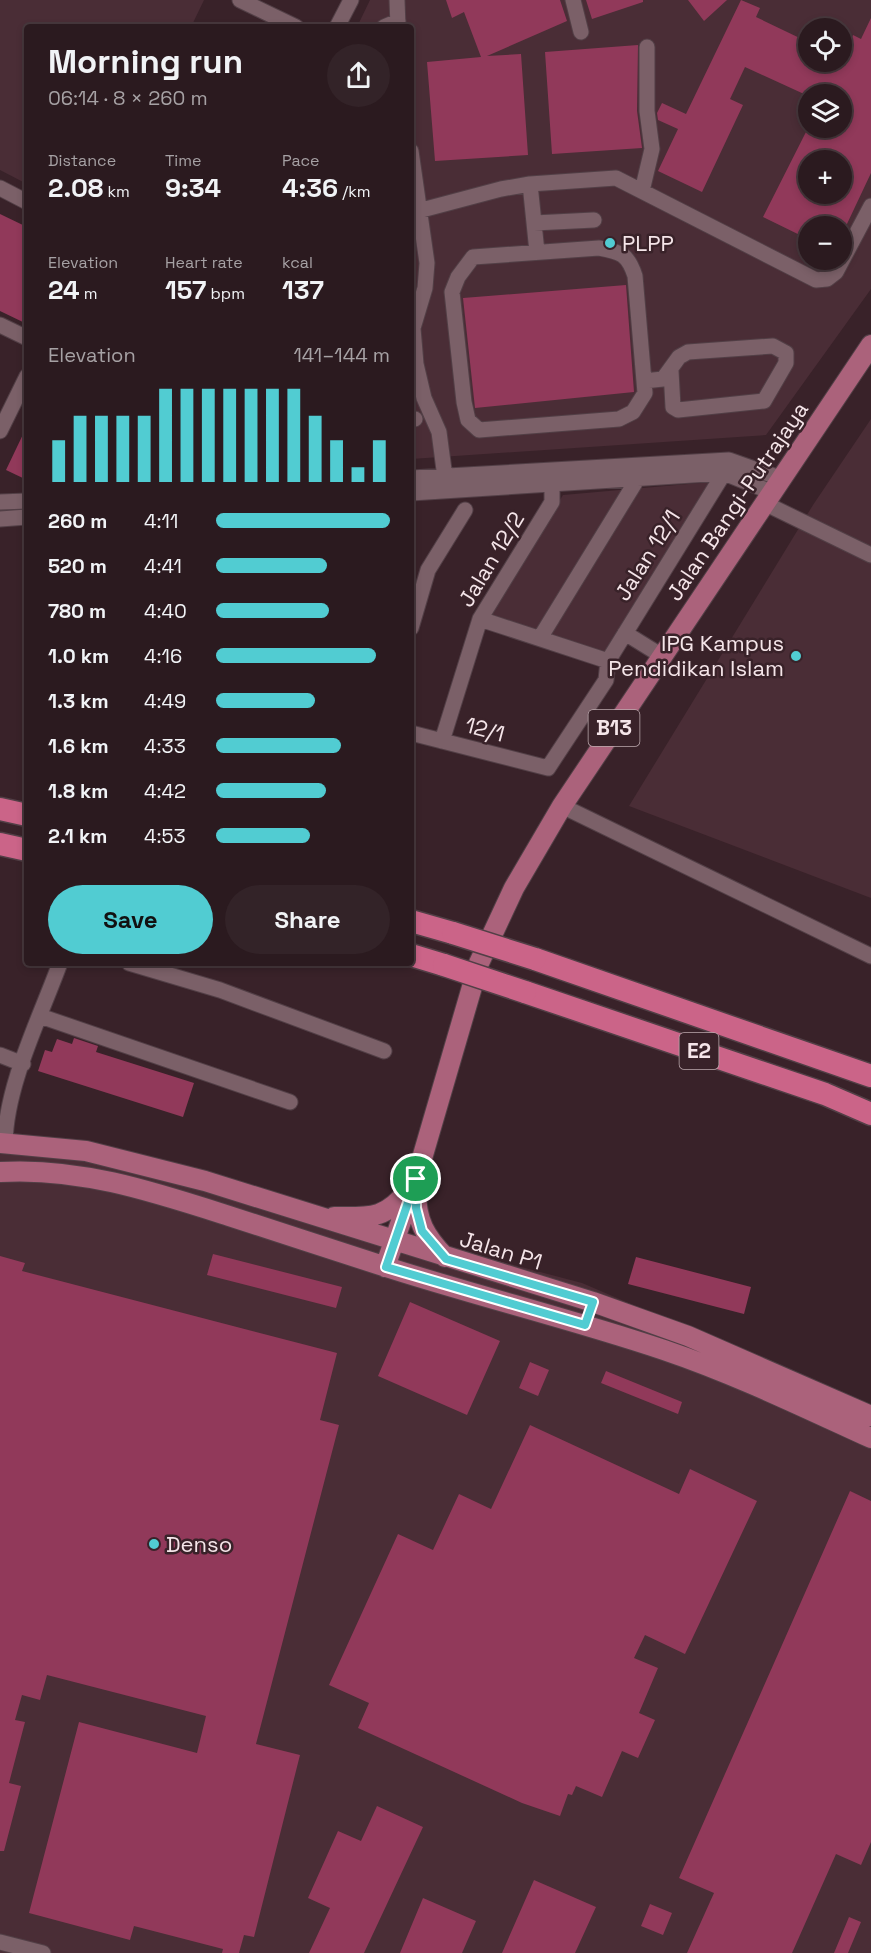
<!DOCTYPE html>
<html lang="en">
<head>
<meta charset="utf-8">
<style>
	:root { --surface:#2b1a1f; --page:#332328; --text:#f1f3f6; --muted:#a6a1a4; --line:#47383d; --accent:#51ccd2 }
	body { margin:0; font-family:"Space Grotesk",sans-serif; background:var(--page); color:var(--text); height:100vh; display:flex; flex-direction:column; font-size:22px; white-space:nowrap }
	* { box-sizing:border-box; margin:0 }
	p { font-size:20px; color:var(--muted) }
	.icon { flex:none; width:33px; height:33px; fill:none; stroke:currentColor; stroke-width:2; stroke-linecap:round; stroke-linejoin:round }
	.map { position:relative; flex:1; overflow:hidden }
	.drawer { position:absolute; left:24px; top:24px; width:390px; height:942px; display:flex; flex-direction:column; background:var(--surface); border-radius:6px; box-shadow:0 3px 9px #0003,0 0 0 2px var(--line) }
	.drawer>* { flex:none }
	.tools { position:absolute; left:798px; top:18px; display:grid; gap:12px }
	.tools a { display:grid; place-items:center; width:54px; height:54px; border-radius:50%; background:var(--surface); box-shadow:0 3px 9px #0003,0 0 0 2px var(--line); font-size:30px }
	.pin { position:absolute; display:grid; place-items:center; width:51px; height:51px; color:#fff; margin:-26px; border:3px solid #fff; border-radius:50%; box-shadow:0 2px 6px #0007 }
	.round { display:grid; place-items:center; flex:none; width:63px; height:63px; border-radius:32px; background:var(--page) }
	.overview { display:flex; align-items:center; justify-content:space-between; height:102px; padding:0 24px }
	h1 { font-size:33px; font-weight:700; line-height:45px }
	.figures { display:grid; grid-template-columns:repeat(3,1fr); gap:9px; height:102px; padding:6px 24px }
	.figures div { display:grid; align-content:center }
	.figures b { font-size:26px; font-weight:700 }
	.figures small { font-size:16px; font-weight:400 }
	.figures p { font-size:16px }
	.chart { height:168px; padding:12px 24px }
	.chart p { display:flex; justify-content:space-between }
	.chart svg { width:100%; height:108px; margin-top:6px; stroke:var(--accent); stroke-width:6 }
	.primary-button { display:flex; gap:12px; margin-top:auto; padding:12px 24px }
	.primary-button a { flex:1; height:69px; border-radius:36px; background:var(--accent); color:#111; font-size:24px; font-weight:700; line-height:69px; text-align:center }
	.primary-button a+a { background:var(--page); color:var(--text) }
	ul { padding:0 24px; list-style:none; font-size:20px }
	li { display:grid; grid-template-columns:96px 72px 1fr; align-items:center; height:45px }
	li i { height:15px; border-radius:8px; background:var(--accent) }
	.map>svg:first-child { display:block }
</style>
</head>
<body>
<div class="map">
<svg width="871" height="1953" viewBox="0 0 871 1953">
	<rect width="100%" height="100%" fill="#392229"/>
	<path fill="#4a2d36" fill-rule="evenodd" d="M 0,0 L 204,0 L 191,27 L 27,27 L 27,184 L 0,170 Z
		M 370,0 L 871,0 L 871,289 L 766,435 L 411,459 L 411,27 L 357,27 ZM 808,28 L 842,28 L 842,62 L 808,62 ZM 808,94 L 842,94 L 842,128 L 808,128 ZM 808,160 L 842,160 L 842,194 L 808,194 ZM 808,226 L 842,226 L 842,260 L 808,260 Z
		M 871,419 L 871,898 L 629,806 L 813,505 Z
		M 711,482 L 604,655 L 487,616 L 563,495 Z
		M 0,1130 L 582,1283 L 871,1407 L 871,1953 L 0,1953 Z"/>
	<path fill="#91395a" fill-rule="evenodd" d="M 446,0 L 560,0 L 567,21 L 487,56 L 521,54 L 528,155 L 435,161 L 427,62 L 481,57 L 464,12 L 452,18 Z
		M 586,0 L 643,0 L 643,2 L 592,19 Z
		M 688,0 L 727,0 L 704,21 Z
		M 741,0 L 760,8 L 756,17 L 808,42 L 808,62 L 842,62 L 853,35 L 861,39 L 871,18 L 871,173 L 846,226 L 808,226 L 808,239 L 763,217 L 808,128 L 842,128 L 842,94 L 804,94 L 745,67 L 730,99 L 743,105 L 702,192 L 658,171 L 678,129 L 658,120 L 657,113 L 662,103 L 686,114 ZM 808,160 L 842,160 L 842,194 L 808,194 Z
		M 638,45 L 637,111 L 642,148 L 552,154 L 545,52 Z
		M 0,214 L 27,227 L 27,324 L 0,311 Z
		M 626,285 L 634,392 L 475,408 L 463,298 Z
		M 27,426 L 27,480 L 6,470 Z
		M 74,1038 L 98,1046 L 96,1052 L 194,1083 L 183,1117 L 38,1071 L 45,1050 L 52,1052 L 57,1039 L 72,1044 Z
		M 213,1254 L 342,1287 L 336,1308 L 207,1275 Z
		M 0,1256 L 25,1263 L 22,1271 L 337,1353 L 320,1420 L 339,1425 L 256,1744 L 300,1755 L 254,1937 L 244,1935 L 239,1953 L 222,1953 L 223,1949 L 134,1926 L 130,1940 L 29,1913 L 79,1722 L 197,1753 L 206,1716 L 47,1675 L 40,1700 L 22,1695 L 15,1720 L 25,1722 L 9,1783 L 21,1786 L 4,1851 L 0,1851 Z
		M 636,1257 L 751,1287 L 744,1314 L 628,1284 Z
		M 410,1302 L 500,1341 L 467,1415 L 378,1376 Z
		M 530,1362 L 549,1370 L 538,1396 L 519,1388 Z
		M 606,1371 L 682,1402 L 678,1414 L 601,1383 Z
		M 530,1425 L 679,1494 L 690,1469 L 757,1501 L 685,1654 L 645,1635 L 634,1658 L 658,1668 L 639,1713 L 655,1720 L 638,1758 L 622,1751 L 602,1797 L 576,1786 L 572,1795 L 568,1794 L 560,1816 L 522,1803 L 358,1728 L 369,1703 L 329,1685 L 398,1534 L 433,1550 L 459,1494 L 491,1509 Z
		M 850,1491 L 871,1501 L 871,1842 L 861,1865 L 836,1854 L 792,1953 L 687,1953 L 714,1893 L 679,1878 Z
		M 377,1806 L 423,1827 L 364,1953 L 309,1953 L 330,1908 L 308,1898 L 338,1831 L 361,1841 Z
		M 534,1880 L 596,1907 L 575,1953 L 502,1953 Z
		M 423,1898 L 476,1921 L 462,1953 L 400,1953 Z
		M 650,1904 L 672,1913 L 663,1935 L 641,1926 Z
		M 849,1917 L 861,1922 L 848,1953 L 834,1953 Z"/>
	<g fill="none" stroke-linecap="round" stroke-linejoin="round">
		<defs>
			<path id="minor" d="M 240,0 L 296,27
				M 397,0 L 398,27
				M 573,0 L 581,32
				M 337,27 L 351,0
				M 384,27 L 398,21
				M 411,151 L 427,263 L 425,288 L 413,328 L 416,364 L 424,398 L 439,432 L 446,485
				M 530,184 L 537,252
				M 0,188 L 27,202
				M 642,191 L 652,149 L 647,111 L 647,47
				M 418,211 L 501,189 L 530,184 L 616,178 L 816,280 L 827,279 L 836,272 L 871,206
				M 534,223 L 594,220
				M 599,248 C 621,252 628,254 635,276 L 645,393 L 633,412 L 619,419 L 479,430 L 468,420 L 464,402 L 452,292 L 458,277 L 473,257 Z
				M 0,325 L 27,338
				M 644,381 L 663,379 L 679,357 L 688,352 L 773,346 L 786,353 L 786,363 L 764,401 L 678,410 L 673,407 L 671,371
				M 411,419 L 415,419
				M 0,431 L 27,376
				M 411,478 L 729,460 L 780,478
				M 411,493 L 724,473 L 771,492
				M 0,502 L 27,501
				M 764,503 L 871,555
				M 0,519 L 27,517
				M 480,619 L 608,661
				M 411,628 L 428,570 L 465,510
				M 625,633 L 662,656
				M 540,638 L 638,478
				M 608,661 L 724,473
				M 411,733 L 548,768 L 606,680 L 608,661
				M 442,741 L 480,619 L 552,502 L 552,476
				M 562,806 L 871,956
				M 129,963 L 220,990 L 384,1051
				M 40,1016 L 290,1102
				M 0,1055 L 23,1064
				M 5,1143 C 6,1085 40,1018 60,963
				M 0,1942 L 43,1953"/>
			<path id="major" d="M 0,1143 L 86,1151 L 205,1181 L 593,1302 L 688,1336 L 871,1416
				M 0,1172 C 79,1167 154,1192 229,1216 C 278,1232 328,1248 377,1264 C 472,1295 569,1318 664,1350 C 735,1374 803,1407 871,1438
				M 416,1191 C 416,1221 425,1236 445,1257
				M 334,1217 C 368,1217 386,1220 408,1190
				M 385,1267 L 416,1179 L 479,963 L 514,888 L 562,806 L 871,345"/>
			<path id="highway" d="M 0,809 L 27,815
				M 0,844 L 27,850
				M 411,921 L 453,933
				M 411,955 L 444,965
				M 535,959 L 871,1076
				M 525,992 L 825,1094 L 871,1114"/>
		</defs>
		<use href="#minor" stroke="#523f46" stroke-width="17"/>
		<use href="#major" stroke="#523f46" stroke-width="22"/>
		<use href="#highway" stroke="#523f46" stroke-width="25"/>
		<use href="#minor" stroke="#7b6068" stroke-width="15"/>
		<use href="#major" stroke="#ab627b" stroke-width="20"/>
		<use href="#highway" stroke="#cb6488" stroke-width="22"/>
		<defs>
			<path id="highway-bridge" d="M 453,933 L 535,959
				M 444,965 L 525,992"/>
		</defs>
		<use href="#highway-bridge" stroke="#523f46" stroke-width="25" stroke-linecap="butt"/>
		<use href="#highway-bridge" stroke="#cb6488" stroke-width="22"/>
	</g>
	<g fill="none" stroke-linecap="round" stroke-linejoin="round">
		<defs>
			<path id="route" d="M 416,1179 L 416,1208 L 422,1231 L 446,1259 L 593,1302 L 585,1325 L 386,1267 Z"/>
		</defs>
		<use href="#route" stroke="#fff" stroke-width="12"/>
		<use href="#route" stroke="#51ccd2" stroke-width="8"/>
	</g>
	<g fill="#51ccd2" stroke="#392229" stroke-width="2">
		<circle cx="610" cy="243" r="6"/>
		<circle cx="796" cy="656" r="6"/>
		<circle cx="154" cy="1544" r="6"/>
	</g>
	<g text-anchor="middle" stroke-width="5" stroke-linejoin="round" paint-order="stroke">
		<g fill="#392229" stroke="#bdaaaf" stroke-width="1.5">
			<rect x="588.5" y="710" width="51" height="36" rx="4.5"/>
			<rect x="679.5" y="1033" width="39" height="36" rx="4.5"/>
		</g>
		<g font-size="21" font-weight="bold" fill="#f5e5e9">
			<text x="614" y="735">B13</text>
			<text x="699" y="1058">E2</text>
		</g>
		<g font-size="22" fill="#f5e5e9" stroke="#392229" text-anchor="start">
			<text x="622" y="251">PLPP</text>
			<text x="784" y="651" text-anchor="end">IPG Kampus<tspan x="784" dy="25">Pendidikan Islam</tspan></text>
			<text x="166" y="1552">Denso</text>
		</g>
		<g font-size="22" fill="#f5e5e9" stroke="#392229">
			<text transform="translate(737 501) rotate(-56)" y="8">Jalan Bangi-Putrajaya</text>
			<text transform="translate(647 555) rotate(-58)" y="8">Jalan 12/1</text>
			<text transform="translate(491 559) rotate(-59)" y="8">Jalan 12/2</text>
			<text transform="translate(485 729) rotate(15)" y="8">12/1</text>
			<text transform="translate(501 1250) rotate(17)" y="8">Jalan P1</text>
		</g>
	</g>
</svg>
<div class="tools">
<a><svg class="icon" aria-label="locate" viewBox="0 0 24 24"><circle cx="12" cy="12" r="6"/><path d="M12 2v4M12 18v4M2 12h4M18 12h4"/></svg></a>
<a><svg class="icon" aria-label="layers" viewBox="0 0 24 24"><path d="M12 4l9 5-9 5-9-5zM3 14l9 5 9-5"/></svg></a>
<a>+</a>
<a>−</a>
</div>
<div class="pin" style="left:416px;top:1179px;background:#1e9e55"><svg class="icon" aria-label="arrive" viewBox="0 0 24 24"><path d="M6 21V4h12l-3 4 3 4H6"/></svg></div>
<section class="drawer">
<div class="overview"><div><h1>Morning run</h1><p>06:14 · 8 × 260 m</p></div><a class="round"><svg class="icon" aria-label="share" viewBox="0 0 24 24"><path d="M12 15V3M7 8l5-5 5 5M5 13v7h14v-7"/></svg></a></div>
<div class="figures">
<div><p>Distance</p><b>2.08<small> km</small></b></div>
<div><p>Time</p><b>9:34</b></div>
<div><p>Pace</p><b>4:36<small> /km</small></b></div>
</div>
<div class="figures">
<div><p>Elevation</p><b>24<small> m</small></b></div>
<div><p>Heart rate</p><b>157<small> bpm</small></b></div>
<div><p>kcal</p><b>137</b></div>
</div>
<div class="chart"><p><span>Elevation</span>141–144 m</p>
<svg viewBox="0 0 160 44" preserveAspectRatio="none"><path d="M5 44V27M15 44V17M25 44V17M35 44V17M45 44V17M55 44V6M65 44V6M75 44V6M85 44V6M95 44V6M105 44V6M115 44V6M125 44V17M135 44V27M145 44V38M155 44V27"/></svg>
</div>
<ul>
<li><b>260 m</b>4:11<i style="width:100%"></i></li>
<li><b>520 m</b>4:41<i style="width:64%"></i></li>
<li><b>780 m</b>4:40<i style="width:65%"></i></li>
<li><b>1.0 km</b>4:16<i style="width:92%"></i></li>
<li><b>1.3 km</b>4:49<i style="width:57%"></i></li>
<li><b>1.6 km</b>4:33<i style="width:72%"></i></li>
<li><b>1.8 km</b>4:42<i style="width:63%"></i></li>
<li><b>2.1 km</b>4:53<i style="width:54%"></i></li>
</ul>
<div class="primary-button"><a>Save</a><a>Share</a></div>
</section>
</div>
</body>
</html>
